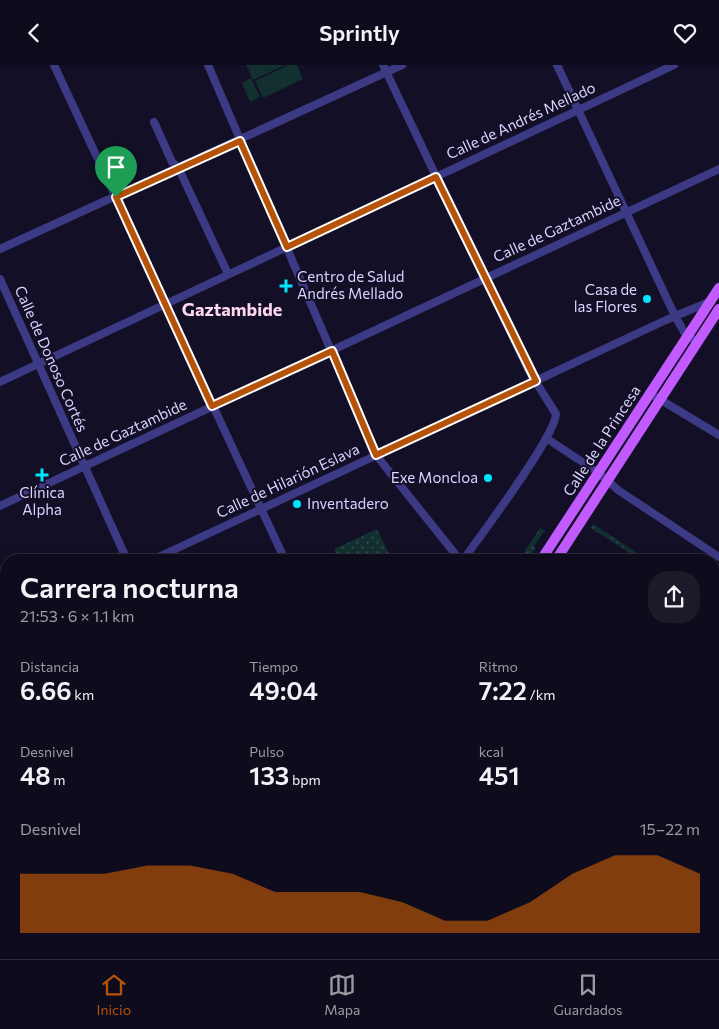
<!DOCTYPE html>
<html lang="es">
<head>
<meta charset="utf-8">
<style>
	:root { --surface:#0e0b1c; --page:#1c1929; --text:#f1f3f6; --muted:#9b9ba3; --line:#2e2b3b; --accent:#b45309 }
	body { margin:0; font-family:Commissioner,sans-serif; background:var(--page); color:var(--text); height:100vh; display:flex; flex-direction:column; font-size:19px; white-space:nowrap }
	* { box-sizing:border-box; margin:0 }
	p { font-size:16px; color:var(--muted) }
	.icon { flex:none; width:28px; height:28px; fill:none; stroke:currentColor; stroke-width:2; stroke-linecap:round; stroke-linejoin:round }
	.map { position:relative; flex:1; overflow:hidden }
	.panel { position:absolute; left:0px; top:489px; width:720px; height:406px; display:flex; flex-direction:column; background:var(--surface); border-radius:20px 20px 0 0; box-shadow:0 5px 20px #0002,0 0 0 1px var(--line) }
	.panel>* { flex:none }
	.pin { position:absolute; display:grid; place-items:center; width:42px; height:42px; color:#fff; margin:-51px -21px; border-radius:50% 50% 50% 0; rotate:-45deg; box-shadow:0 0 5px #0007 }
	.pin .icon { rotate:45deg }
	.round { display:grid; place-items:center; flex:none; width:52px; height:52px; border-radius:20px; background:var(--page) }
	.summary { display:flex; align-items:center; justify-content:space-between; height:85px; padding:0 20px }
	h1 { font-size:28px; font-weight:600; line-height:38px }
	.stats { display:grid; grid-template-columns:repeat(3,1fr); gap:8px; height:85px; padding:5px 20px }
	.stats div { display:grid; align-content:center }
	.stats b { font-size:25px; font-weight:600 }
	.stats small { font-size:14px; font-weight:400 }
	.stats p { font-size:14px }
	.chart { height:140px; padding:10px 20px }
	.chart p { display:flex; justify-content:space-between }
	.chart svg { width:100%; height:90px; margin-top:5px; fill:var(--accent); opacity:.7 }
	header { display:flex; justify-content:space-between; align-items:center; height:65px; padding:0 20px; background:var(--surface); font-size:22px; font-weight:600 }
	.tabs { display:flex; justify-content:space-around; align-items:center; height:70px; border-top:1px solid var(--line); background:var(--surface); font-size:14px; color:var(--muted) }
	.tabs a { display:grid; justify-items:center; gap:2px }
	.tabs .active { color:var(--accent) }
	.map>svg:first-child { display:block }
</style>
</head>
<body>
<header><svg class="icon" aria-label="back" viewBox="0 0 24 24"><path d="M15 5l-7 7 7 7"/></svg>Sprintly<svg class="icon" aria-label="heart" viewBox="0 0 24 24"><path d="M12 20l-8-8c-3-5 5-10 8-4 3-6 11-1 8 4z"/></svg></header>
<div class="map">
<svg width="719" height="894" viewBox="0 0 719 894">
	<defs>
		<pattern id="forest-firs" width="22" height="20" patternUnits="userSpaceOnUse" patternTransform="scale(1.25)"><rect width="22" height="20" fill="#12302f"/><path d="M5 1l3.5 6h-7zM16 11l3.5 6h-7z" fill="#344d4e"/></pattern>
		<pattern id="garden-dots" width="8" height="8" patternUnits="userSpaceOnUse" patternTransform="scale(1.25)"><rect width="8" height="8" fill="#12302f"/><path d="M2 2h.1M6 6h.1" fill="none" stroke="#344d4e" stroke-width="1.8" stroke-linecap="round"/></pattern>
	</defs>
	<rect width="100%" height="100%" fill="#130f26"/>
	<path fill="url(#forest-firs)" d="M 117,889 L 180,889 L 196,894 L 119,894 Z"/>
	<path fill="#12302f" d="M 246,0 L 285,0 L 253,15 Z
		M 288,0 L 297,0 L 303,14 L 263,33 L 255,16 Z
		M 251,13 L 260,32 L 250,37 L 242,18 Z
		M 714,847 L 719,851 L 719,894 L 411,894 L 411,889 L 714,889 Z"/>
	<path fill="url(#garden-dots)" d="M 593,459 L 601,464 L 647,495 L 641,495 L 591,463 Z
		M 540,463 L 546,466 L 543,468 L 534,481 L 536,483 L 528,494 L 519,495 Z
		M 377,464 L 392,495 L 339,495 L 334,484 Z"/>
	<g fill="none" stroke-linecap="round" stroke-linejoin="round">
		<path stroke="#312d47" stroke-width="11" stroke-dasharray="11 5.5" stroke-linecap="butt" d="M 340,889 L 340,894"/>
		<path stroke="#3d3a85" stroke-width="8" d="M 54,0 L 285,495
			M 208,0 L 376,390 L 460,495
			M 383,0 L 529,306 L 556,349 C 555,372 481,470 463,495
			M 557,0 L 675,251 L 687,272 L 698,276
			M 154,57 L 172,97 L 178,102 L 228,209
			M 0,184 L 402,0
			M 0,214 L 127,495
			M 0,317 L 674,0
			M 651,329 L 719,370
			M 546,373 L 599,408 L 618,425 L 719,492
			M 0,441 L 719,104
			M 152,495 L 666,255 L 709,237
			M 0,566 L 6,563
			M 0,605 L 6,619
			M 714,712 L 719,704
			M 0,714 L 6,712
			M 605,889 L 612,894"/>
		<path stroke="#c25bff" stroke-width="10" d="M 541,495 L 719,223
			M 556,495 L 719,244
			M 0,793 L 6,795
			M 0,801 L 6,803
			M 0,809 L 6,811
			M 714,834 L 719,837
			M 231,889 L 258,894"/>
		<path stroke="#ff4fa3" stroke-width="11" d="M 254,889 L 295,894
			M 318,889 L 328,894
			M 396,894 L 397,889"/>
	</g>
	<g fill="none" stroke-linecap="round" stroke-linejoin="round">
		<defs>
			<path id="route" d="M 240,76 L 287,182 L 436,112 L 536,316 L 376,390 L 332,286 L 212,341 L 116,132 Z"/>
		</defs>
		<use href="#route" stroke="#fff" stroke-width="10"/>
		<use href="#route" stroke="#b45309" stroke-width="6"/>
	</g>
	<g fill="#00e5ff" stroke="#130f26" stroke-width="2">
		<path d="M283.5 213.5h5v5h5v5h-5v5h-5v-5h-5v-5h5z"/>
		<circle cx="647" cy="234" r="5"/>
		<path d="M39.5 402.5h5v5h5v5h-5v5h-5v-5h-5v-5h5z"/>
		<circle cx="488" cy="413" r="5"/>
		<circle cx="297" cy="439" r="5"/>
	</g>
	<g text-anchor="middle" stroke-width="4" stroke-linejoin="round" paint-order="stroke">
		<g font-size="15" fill="#d9d4ff" stroke="#130f26">
			<text transform="translate(521 56) rotate(-25)" y="5">Calle de Andrés Mellado</text>
			<text transform="translate(557 164) rotate(-25)" y="5">Calle de Gaztambide</text>
			<text transform="translate(51 294) rotate(66)" y="5">Calle de Donoso Cortés</text>
			<text transform="translate(123 368) rotate(-25)" y="5">Calle de Gaztambide</text>
			<text transform="translate(602 376) rotate(-57)" y="5">Calle de la Princesa</text>
			<text transform="translate(288 416) rotate(-25)" y="5">Calle de Hilarión Eslava</text>
		</g>
		<g font-size="15" fill="#d9d4ff" stroke="#130f26" text-anchor="start">
			<text x="297" y="217">Centro de Salud<tspan x="297" dy="17">Andrés Mellado</tspan></text>
			<text x="637" y="230" text-anchor="end">Casa de<tspan x="637" dy="17">las Flores</tspan></text>
			<text x="478" y="418" text-anchor="end">Exe Moncloa</text>
			<text x="42" y="433" text-anchor="middle">Clínica<tspan x="42" dy="17">Alpha</tspan></text>
			<text x="307" y="444">Inventadero</text>
		</g>
		<g font-size="18" font-weight="bold" fill="#ffd6f0" stroke="#130f26">
			<text x="232" y="251">Gaztambide</text>
		</g>
	</g>
</svg>
<div class="pin" style="left:116px;top:132px;background:#1e9e55"><svg class="icon" aria-label="arrive" viewBox="0 0 24 24"><path d="M6 21V4h12l-3 4 3 4H6"/></svg></div>
<section class="panel">
<div class="summary"><div><h1>Carrera nocturna</h1><p>21:53 · 6 × 1.1 km</p></div><a class="round"><svg class="icon" aria-label="share" viewBox="0 0 24 24"><path d="M12 15V3M7 8l5-5 5 5M5 13v7h14v-7"/></svg></a></div>
<div class="stats">
<div><p>Distancia</p><b>6.66<small> km</small></b></div>
<div><p>Tiempo</p><b>49:04</b></div>
<div><p>Ritmo</p><b>7:22<small> /km</small></b></div>
</div>
<div class="stats">
<div><p>Desnivel</p><b>48<small> m</small></b></div>
<div><p>Pulso</p><b>133<small> bpm</small></b></div>
<div><p>kcal</p><b>451</b></div>
</div>
<div class="chart"><p><span>Desnivel</span>15–22 m</p>
<svg viewBox="0 0 160 44" preserveAspectRatio="none"><path d="M0 44V15L10 15L20 15L30 11L40 11L50 15L60 24L70 24L80 24L90 29L100 38L110 38L120 29L130 15L140 6L150 6L160 15V44z"/></svg>
</div>
</section>
</div>
<nav class="tabs">
<a class="active"><svg class="icon" aria-label="home" viewBox="0 0 24 24"><path d="M3 11l9-7 9 7M6 9v11h12V9"/></svg>Inicio</a>
<a><svg class="icon" aria-label="map" viewBox="0 0 24 24"><path d="M3 6l6-2 6 2 6-2v14l-6 2-6-2-6 2zM9 4v14M15 6v14"/></svg>Mapa</a>
<a><svg class="icon" aria-label="saved" viewBox="0 0 24 24"><path d="M7 4h10v16l-5-4-5 4z"/></svg>Guardados</a>
</nav>
</body>
</html>
